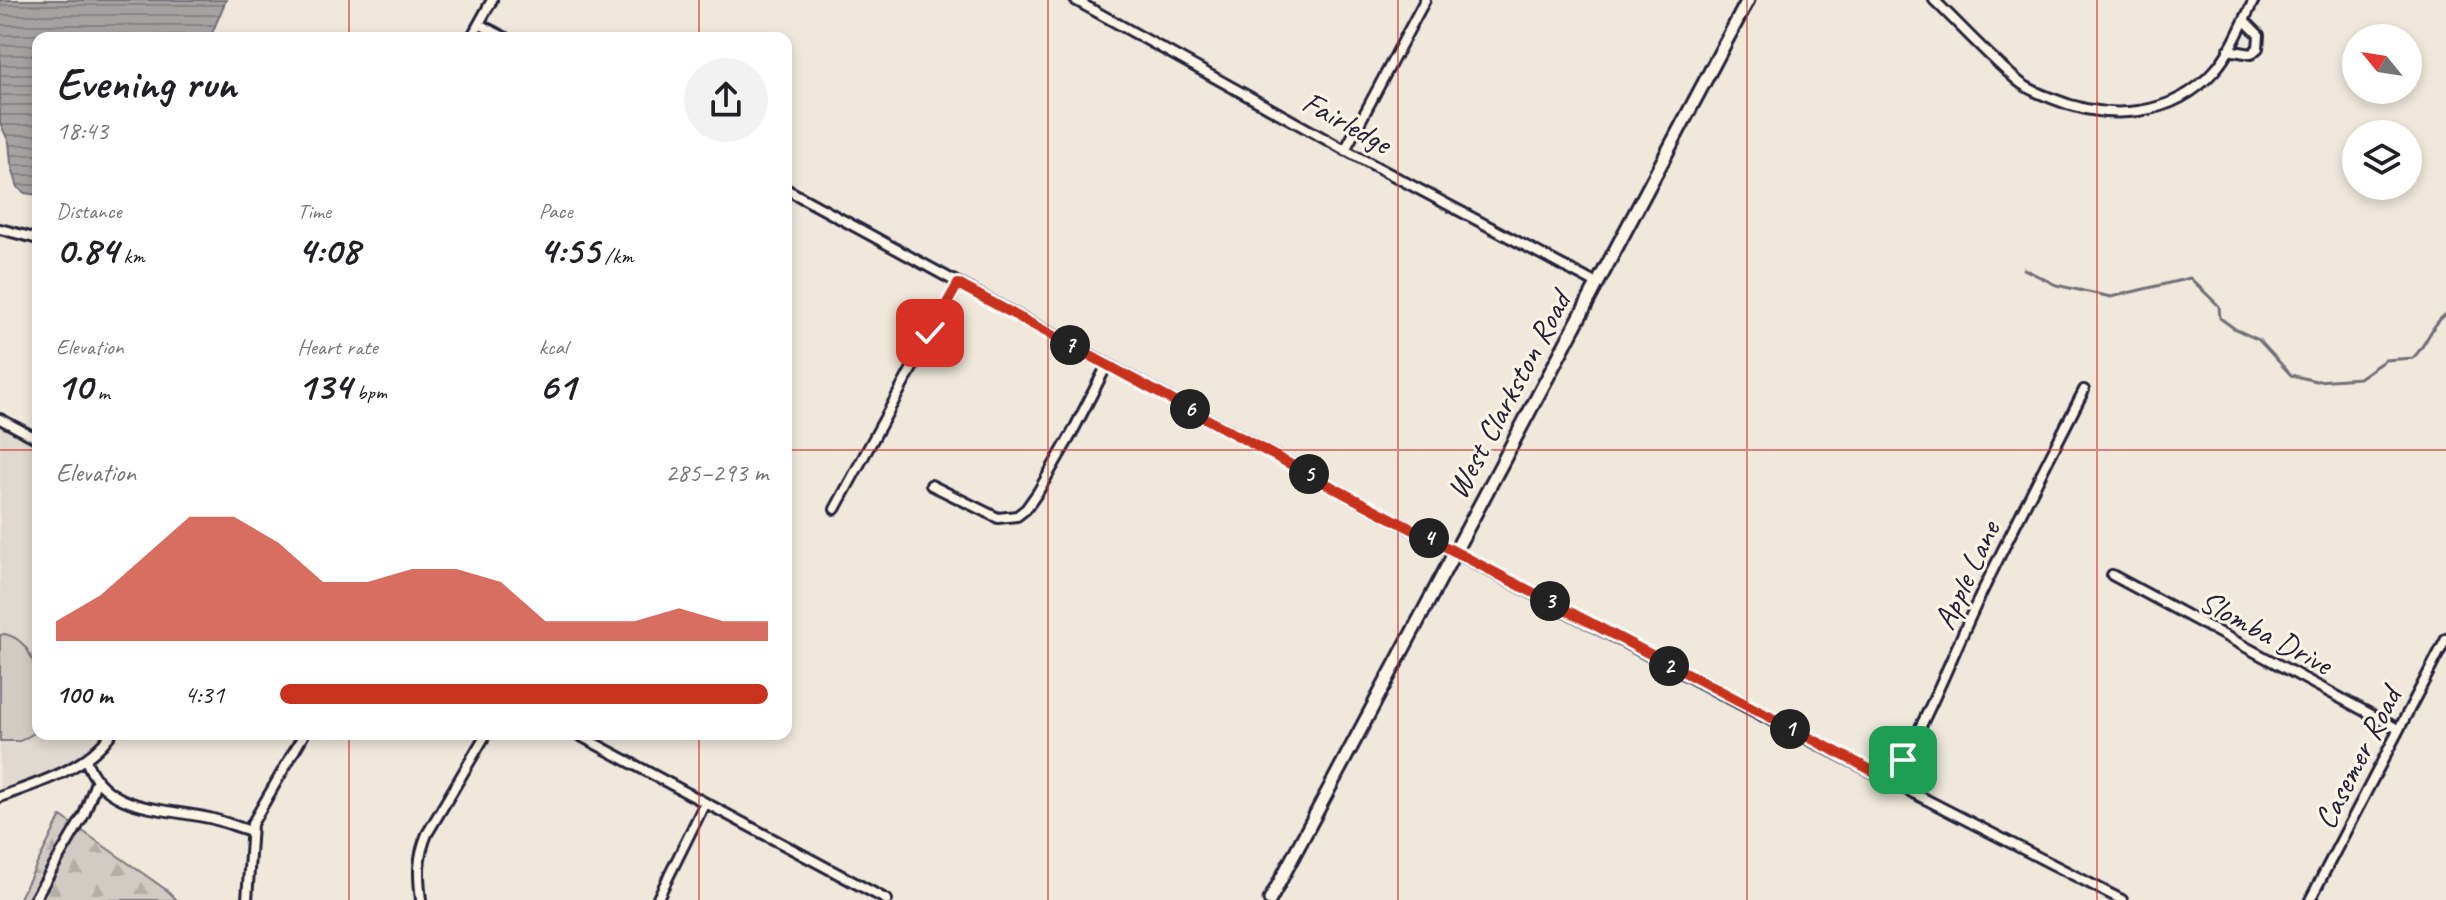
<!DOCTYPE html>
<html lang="en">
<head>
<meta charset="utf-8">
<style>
	:root { --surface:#fff; --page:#f2f2f2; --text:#202124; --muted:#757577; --accent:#c8321e }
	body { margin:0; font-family:Caveat,sans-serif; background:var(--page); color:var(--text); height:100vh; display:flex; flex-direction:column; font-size:30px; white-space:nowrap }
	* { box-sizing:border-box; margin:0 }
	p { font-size:26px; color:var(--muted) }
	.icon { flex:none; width:44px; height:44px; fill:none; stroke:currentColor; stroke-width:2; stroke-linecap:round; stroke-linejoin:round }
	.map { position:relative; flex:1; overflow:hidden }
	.panel { position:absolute; left:32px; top:32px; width:760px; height:708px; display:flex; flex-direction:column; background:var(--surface); border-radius:16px; box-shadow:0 4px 12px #0003 }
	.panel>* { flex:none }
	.needle { width:52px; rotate:300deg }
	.fabs { position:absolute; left:2342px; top:24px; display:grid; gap:16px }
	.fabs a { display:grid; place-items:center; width:80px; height:80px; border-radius:50%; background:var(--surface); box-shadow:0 4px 12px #0003; font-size:40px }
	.pin { position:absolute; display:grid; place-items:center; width:68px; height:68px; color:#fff; margin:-34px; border-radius:16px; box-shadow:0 4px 12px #0006 }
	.km { position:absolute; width:40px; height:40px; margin:-20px; border-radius:50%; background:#222; color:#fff; font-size:22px; line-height:40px; text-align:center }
	.round { display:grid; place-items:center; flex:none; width:84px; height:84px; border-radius:42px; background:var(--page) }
	.summary { display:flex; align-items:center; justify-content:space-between; height:136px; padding:0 24px }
	h1 { font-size:44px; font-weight:700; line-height:60px }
	.figures { display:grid; grid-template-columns:repeat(3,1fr); gap:12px; height:136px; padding:8px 24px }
	.figures div { display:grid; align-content:center }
	.figures b { font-size:40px; font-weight:700 }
	.figures small { font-size:22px; font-weight:400 }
	.figures p { font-size:22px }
	.chart { height:224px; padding:16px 24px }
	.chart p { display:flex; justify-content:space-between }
	.chart svg { width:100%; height:144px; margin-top:8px; fill:var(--accent); opacity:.7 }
	ul { padding:0 24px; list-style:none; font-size:26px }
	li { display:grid; grid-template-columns:128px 96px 1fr; align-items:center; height:60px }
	li i { height:20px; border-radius:10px; background:var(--accent) }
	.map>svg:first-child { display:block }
</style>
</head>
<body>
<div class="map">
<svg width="2446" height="900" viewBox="0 0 2446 900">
	<defs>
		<pattern id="forest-firs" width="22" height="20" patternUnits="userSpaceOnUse" patternTransform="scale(2)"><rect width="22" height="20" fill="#d1cbc3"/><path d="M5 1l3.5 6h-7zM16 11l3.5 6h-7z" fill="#b3aea8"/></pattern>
		<pattern id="water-rules" width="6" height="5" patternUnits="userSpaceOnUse" patternTransform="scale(2)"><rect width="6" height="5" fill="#a6a2a2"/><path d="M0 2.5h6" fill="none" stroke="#878485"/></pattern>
	</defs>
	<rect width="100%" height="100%" fill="#efe8db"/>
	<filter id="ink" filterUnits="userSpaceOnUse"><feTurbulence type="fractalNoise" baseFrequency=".0125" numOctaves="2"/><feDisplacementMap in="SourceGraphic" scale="16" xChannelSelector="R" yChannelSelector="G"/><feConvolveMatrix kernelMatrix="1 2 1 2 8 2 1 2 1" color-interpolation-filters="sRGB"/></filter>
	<g filter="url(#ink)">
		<path fill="#e0d9cf" d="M 0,424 L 38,445 L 38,734 L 106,734 L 91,752 L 72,765 L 0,791 Z"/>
		<path fill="url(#forest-firs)" stroke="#7a767f" stroke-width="2" d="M 61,816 L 168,891 L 177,900 L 19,900 Z"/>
		<path fill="#d1cbc3" stroke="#7a767f" stroke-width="2" d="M 5,634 C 44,643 38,701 38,731 L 20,741 L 0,741 L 0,635 Z"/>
		<path fill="url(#water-rules)" stroke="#716f79" stroke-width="2" d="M 0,0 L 226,0 L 210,38 L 38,38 L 38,195 L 25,193 L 18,188 L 11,163 L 9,142 L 0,123 Z"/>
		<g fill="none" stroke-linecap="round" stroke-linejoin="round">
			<path stroke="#716f79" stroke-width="3" d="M 2024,269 L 2056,285 L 2111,297 L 2190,278 L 2219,306 L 2220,318 L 2235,329 L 2259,340 L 2291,375 L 2316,381 L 2359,378 L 2385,360 L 2413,358 C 2427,345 2430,326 2446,314"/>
			<defs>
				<path id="street" d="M 1075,0 L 1345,150 L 1597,284
					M 1934,0 C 1962,27 1989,57 2018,81 C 2027,89 2040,94 2051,98 C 2108,122 2173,118 2215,70 C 2232,51 2242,23 2254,0
					M 479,24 L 506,38
					M 471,38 L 492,0
					M 2228,50 L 2251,54 L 2258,48 L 2259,35 L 2244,20
					M 1345,150 L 1425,0
					M 786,189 L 1347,495 L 1767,718 L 2122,900
					M 0,229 L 38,239
					M 0,419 L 38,439
					M 931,485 L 998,518 L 1017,516 L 1026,509 L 1038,492 L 1071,435 L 1107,365
					M 835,509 L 958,284
					M 2112,575 L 2398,729
					M 577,734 L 887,900
					M 86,759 C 102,812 165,808 209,818 C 223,821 237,827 251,831
					M 1890,780 C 1925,727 1947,667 1974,609 C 2009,535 2047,463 2084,390
					M 0,797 C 40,782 85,770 111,734
					M 34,900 L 84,815 L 97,779
					M 247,900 L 252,824 L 304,734
					M 421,900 C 418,875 417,858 427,834 L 486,734
					M 657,900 L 705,803
					M 2310,900 L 2446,639"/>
				<path id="secondary" d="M 1270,900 L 1748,0"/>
			</defs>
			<use href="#street" stroke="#22223b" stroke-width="14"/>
			<use href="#secondary" stroke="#22223b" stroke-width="17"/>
			<use href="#street" stroke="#fcf5e5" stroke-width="8"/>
			<use href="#secondary" stroke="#fcf5e5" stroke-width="11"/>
		</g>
	</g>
	<g fill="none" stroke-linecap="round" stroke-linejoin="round" filter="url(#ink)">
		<defs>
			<path id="route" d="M 930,333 L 958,284 L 1347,495 L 1890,780 L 1903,760"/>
		</defs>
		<use href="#route" stroke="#fff" stroke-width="16"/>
		<use href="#route" stroke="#c8321e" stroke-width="10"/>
	</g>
	<path fill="none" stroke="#d62828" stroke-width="2" stroke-opacity="0.55" d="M 349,0 L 349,38M 699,0 L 699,38M 1048,0 L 1048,900M 1398,0 L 1398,900M 1747,0 L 1747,900M 2097,0 L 2097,900M 0,450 L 38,450M 786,450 L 2446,450M 349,734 L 349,900M 699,734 L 699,900"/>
	<g text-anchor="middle" stroke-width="6" stroke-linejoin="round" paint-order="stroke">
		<g font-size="32" fill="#22223b" stroke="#fcf5e5">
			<text transform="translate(1347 122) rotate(29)" y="11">Fairledge</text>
			<text transform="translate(1508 395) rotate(-62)" y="11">West Clarkston Road</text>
			<text transform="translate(1966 575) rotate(-65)" y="11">Apple Lane</text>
			<text transform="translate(2266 632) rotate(28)" y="11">Slomba Drive</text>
			<text transform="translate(2357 758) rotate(-63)" y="11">Casemer Road</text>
		</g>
	</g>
</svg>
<div class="fabs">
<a><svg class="needle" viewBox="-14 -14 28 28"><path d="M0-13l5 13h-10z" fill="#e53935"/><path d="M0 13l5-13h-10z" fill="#757577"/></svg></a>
<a><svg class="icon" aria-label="layers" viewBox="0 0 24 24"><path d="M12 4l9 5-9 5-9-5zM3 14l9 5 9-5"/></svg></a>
</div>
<div class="pin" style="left:1903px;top:760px;background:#1e9e55"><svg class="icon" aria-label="arrive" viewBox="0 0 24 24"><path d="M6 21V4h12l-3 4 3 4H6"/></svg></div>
<div class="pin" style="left:930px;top:333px;background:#d93025"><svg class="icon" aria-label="check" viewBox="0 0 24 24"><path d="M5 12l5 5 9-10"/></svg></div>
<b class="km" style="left:1790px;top:729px">1</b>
<b class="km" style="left:1669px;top:666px">2</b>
<b class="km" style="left:1550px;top:601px">3</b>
<b class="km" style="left:1429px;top:538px">4</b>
<b class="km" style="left:1309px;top:474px">5</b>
<b class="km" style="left:1190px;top:409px">6</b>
<b class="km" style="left:1070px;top:345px">7</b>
<section class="panel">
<div class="summary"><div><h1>Evening run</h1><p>18:43</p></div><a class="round"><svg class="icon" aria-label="share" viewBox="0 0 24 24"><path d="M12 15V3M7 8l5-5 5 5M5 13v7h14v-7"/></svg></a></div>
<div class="figures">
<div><p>Distance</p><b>0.84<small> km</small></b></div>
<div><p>Time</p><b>4:08</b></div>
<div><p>Pace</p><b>4:55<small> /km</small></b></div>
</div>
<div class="figures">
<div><p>Elevation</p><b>10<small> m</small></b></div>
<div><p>Heart rate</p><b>134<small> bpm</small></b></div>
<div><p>kcal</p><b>61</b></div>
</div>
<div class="chart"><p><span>Elevation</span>285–293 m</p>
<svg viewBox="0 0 160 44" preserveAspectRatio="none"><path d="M0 44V38L10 30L20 18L30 6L40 6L50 14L60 26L70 26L80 22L90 22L100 26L110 38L120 38L130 38L140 34L150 38L160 38V44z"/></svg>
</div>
<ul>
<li><b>100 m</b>4:31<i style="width:100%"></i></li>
</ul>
</section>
</div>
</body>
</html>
